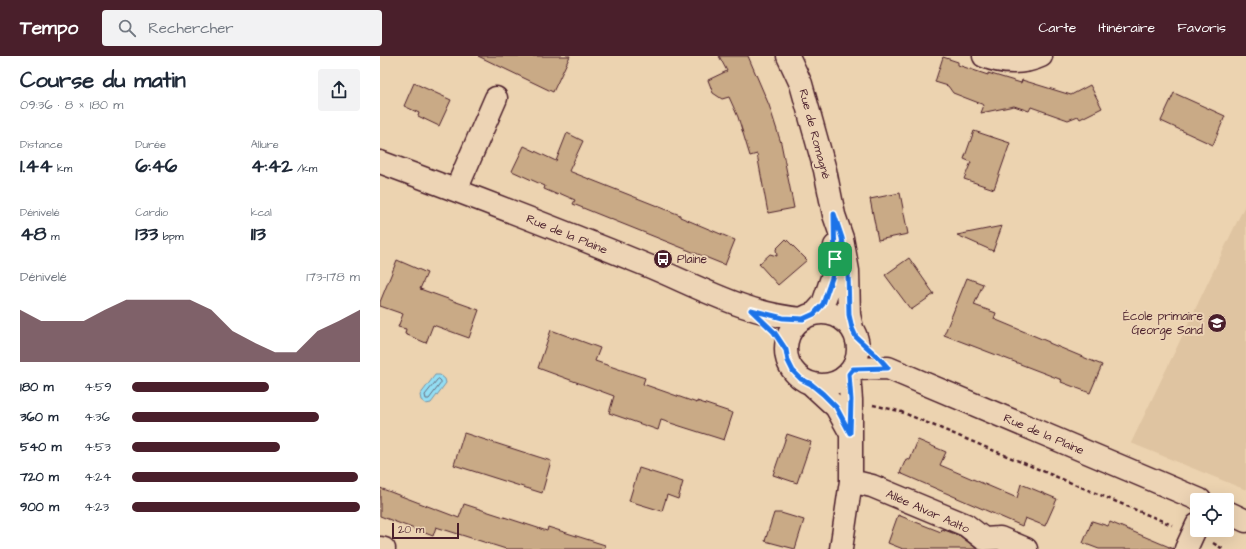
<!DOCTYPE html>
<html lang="fr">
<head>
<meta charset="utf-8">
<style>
	:root { --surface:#fff; --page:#f2f2f3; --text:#1f2937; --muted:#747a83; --accent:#4a1f2b }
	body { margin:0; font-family:"Architects Daughter",sans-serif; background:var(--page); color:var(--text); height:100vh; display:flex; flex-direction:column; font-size:15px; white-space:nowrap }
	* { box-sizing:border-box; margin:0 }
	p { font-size:13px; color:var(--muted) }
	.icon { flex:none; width:22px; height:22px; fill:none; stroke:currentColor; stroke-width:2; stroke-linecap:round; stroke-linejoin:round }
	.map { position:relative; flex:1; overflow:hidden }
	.drawer { display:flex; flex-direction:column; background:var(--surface); width:380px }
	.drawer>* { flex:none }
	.buttons { position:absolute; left:810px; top:437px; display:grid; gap:8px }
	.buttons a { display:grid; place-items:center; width:44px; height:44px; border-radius:4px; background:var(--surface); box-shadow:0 4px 16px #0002; font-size:20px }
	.scale { position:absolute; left:12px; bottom:10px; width:67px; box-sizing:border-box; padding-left:4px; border:2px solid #4a1f2b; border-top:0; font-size:11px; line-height:14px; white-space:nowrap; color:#4a1f2b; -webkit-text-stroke:3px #edd4b5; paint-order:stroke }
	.pin { position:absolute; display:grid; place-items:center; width:34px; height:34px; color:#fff; margin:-17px; border-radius:8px; box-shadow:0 2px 6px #0006 }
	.round { display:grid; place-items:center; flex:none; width:42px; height:42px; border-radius:4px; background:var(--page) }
	.summary { display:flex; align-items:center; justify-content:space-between; height:68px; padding:0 20px }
	h1 { font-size:22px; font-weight:700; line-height:30px }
	.metrics { display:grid; grid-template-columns:repeat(3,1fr); gap:6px; height:68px; padding:4px 20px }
	.metrics div { display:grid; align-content:center }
	.metrics b { font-size:20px; font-weight:700 }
	.metrics small { font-size:11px; font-weight:400 }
	.metrics p { font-size:11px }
	.chart { height:112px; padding:8px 20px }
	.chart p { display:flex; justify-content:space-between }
	.chart svg { width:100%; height:72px; margin-top:4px; fill:var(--accent); opacity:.7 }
	ul { padding:0 20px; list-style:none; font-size:13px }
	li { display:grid; grid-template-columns:64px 48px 1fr; align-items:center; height:30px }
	li i { height:10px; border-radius:5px; background:var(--accent) }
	header { display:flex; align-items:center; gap:24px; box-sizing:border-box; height:56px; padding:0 20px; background:var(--accent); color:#fff }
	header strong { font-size:19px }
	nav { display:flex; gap:22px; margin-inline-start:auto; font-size:14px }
	.search { width:280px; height:36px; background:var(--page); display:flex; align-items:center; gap:10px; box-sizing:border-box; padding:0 14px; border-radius:4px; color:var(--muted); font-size:15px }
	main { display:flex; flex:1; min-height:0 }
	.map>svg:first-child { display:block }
</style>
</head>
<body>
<header>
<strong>Tempo</strong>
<div class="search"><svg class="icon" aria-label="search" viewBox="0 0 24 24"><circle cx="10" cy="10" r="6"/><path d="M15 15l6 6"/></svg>Rechercher</div>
<nav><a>Carte</a><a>Itinéraire</a><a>Favoris</a></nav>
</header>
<main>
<section class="drawer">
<div class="summary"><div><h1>Course du matin</h1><p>09:36 · 8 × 180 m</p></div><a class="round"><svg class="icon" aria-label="share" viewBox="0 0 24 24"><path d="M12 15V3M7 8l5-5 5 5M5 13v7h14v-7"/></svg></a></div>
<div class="metrics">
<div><p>Distance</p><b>1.44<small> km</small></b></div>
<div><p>Durée</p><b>6:46</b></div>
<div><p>Allure</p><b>4:42<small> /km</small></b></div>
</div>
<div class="metrics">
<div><p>Dénivelé</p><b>48<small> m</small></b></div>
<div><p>Cardio</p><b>133<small> bpm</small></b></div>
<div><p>kcal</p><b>113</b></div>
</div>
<div class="chart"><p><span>Dénivelé</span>173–178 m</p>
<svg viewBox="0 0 160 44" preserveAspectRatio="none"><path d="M0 44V12L10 19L20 19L30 19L40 12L50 6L60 6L70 6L80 6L90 12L100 25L110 32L120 38L130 38L140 25L150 19L160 12V44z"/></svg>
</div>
<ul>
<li><b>180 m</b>4:59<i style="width:60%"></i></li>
<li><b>360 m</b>4:36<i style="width:82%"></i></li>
<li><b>540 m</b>4:53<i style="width:65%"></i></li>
<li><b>720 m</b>4:24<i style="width:99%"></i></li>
<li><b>900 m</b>4:23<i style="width:100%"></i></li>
</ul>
</section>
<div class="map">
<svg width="866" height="493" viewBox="0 0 866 493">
	<rect width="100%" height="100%" fill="#ecd3b0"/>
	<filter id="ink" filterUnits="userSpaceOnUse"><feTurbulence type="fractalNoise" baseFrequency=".025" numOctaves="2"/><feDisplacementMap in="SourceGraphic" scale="8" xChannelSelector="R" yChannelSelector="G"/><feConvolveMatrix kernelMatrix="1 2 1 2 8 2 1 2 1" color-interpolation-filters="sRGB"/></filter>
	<g filter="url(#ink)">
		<path fill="#dfc4a1" d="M 866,147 L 866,434 L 751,387 Z"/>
		<path fill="#93def4" stroke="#7692a4" d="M 55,319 L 60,319 L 65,323 L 66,327 L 51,347 L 46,348 L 41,344 L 40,339 Z"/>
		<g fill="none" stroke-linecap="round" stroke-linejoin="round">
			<path stroke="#676b7b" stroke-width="1" d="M 59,323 L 61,325 L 61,327 L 49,343 L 46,343 L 45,339 L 57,324 Z"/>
		</g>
		<path fill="#c9aa86" stroke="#4a1f2b" d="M 98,0 L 190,0 L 173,36 Z
			M 339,0 L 368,0 L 389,49 L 401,87 L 414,152 L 388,157 L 377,98 L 370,100 L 358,61 L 349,41 L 342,43 L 333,37 L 328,24 L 347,15 Z
			M 563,1 L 578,6 L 578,9 L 608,19 L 608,17 L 641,27 L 642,24 L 691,39 L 710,29 L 722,52 L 700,63 L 698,60 L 688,64 L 651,51 L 649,55 L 634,50 L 601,57 L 604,49 L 573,37 L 568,30 L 555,26 Z
			M 34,27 L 71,44 L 59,70 L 38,60 L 39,57 L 24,50 Z
			M 794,37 L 845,60 L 833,89 L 781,65 Z
			M 594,75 L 630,87 L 614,133 L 584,123 L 591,106 L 584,103 Z
			M 187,77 L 203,85 L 189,115 L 300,159 L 300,161 L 355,184 L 345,209 L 193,148 L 195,144 L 179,137 L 178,139 L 164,133 L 165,130 L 132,115 L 144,90 L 176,105 Z
			M 520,137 L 528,178 L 498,184 L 490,143 Z
			M 622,170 L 613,195 L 577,179 Z
			M 406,183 L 427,204 L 398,229 L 379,208 L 390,198 L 397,200 L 396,193 Z
			M 529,202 L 554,238 L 531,254 L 505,219 Z
			M 17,204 L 47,217 L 40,233 L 99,254 L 89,282 L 53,269 L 46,287 L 25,278 L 26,273 L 18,271 L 23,258 L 0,250 L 0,246 Z
			M 587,222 L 603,228 L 594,249 L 616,257 L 614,263 L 669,286 L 669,287 L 722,309 L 710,337 L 681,326 L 682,324 L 564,279 Z
			M 171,274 L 220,292 L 215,305 L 265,322 L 263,328 L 317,347 L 317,345 L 353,357 L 344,384 L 281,364 L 278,374 L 229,357 L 234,340 L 158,312 Z
			M 84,377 L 171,405 L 162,437 L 74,409 Z
			M 407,378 L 431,386 L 417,427 L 393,419 Z
			M 538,384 L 566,396 L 560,409 L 637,442 L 641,428 L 677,443 L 665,470 L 645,462 L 642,470 L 520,417 L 526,403 L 530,404 Z
			M 259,412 L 303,426 L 298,443 L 287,439 L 282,455 L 249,445 Z
			M 0,432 L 79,462 L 84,448 L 167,475 L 168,471 L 225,489 L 224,493 L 126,493 L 56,471 L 53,480 L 0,460 Z
			M 394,457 L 401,457 L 424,464 L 415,493 L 385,485 Z
			M 518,459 L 561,476 L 562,473 L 580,480 L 597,493 L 523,493 L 508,487 Z
			M 712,465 L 728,470 L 730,466 L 794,493 L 719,493 L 703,487 Z"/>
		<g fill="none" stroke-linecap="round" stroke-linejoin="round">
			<defs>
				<path id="minor" d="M 408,0 L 421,28 L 445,114 L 454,159 L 462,182 L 468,215 L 469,259 L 472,272
					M 604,0 C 622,8 644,8 661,0
					M 0,106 C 89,139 178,173 266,209 C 317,230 367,259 423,263
					M 76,134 L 116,42
					M406 293a36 36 0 1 1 72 0a36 36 0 1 1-72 0Z
					M 434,258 L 443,248 L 455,213 L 455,190
					M 473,313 L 508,312 L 820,444
					M 431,328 L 456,351 L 470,376
					M 471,425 L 492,430 L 586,469 L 604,483 L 620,482 L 646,493
					M 847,456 L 866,465
					M 0,492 L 4,493
					M 461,493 L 471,425 L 471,344 L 469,318
					M 806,493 L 817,469"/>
			</defs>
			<use href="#minor" stroke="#4a1f2b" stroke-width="25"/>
			<path stroke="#4a1f2b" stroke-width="2.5" stroke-dasharray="4 3" stroke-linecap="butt" d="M 493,349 L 519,355 L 792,469
				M 833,487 L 843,493"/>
			<use href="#minor" stroke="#edd4b5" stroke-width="22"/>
		</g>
	</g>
	<g fill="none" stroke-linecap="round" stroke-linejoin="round" filter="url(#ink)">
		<defs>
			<path id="route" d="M 454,158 L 462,182 L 468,215 L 469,259 L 472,272 L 476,281 L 500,303 L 508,312 L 473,313 L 469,318 L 471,344 L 470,377 L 456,351 L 443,338 L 431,328 L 421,323 L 413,315 L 408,305 L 406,294 L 394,276 L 371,254 L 403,262 L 423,263 L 434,258 L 443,248 L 455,213 Z"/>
		</defs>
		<use href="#route" stroke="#fff" stroke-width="8"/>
		<use href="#route" stroke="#1a73e8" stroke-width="5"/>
	</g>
	<defs>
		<symbol id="bus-disc" viewBox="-11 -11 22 22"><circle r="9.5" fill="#4a1f2b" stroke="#edd4b5"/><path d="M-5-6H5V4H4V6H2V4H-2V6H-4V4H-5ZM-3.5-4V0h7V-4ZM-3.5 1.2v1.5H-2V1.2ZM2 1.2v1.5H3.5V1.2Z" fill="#fff"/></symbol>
		<symbol id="school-disc" viewBox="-11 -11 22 22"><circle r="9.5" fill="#4a1f2b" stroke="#edd4b5"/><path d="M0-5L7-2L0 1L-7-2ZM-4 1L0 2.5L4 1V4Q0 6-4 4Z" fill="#fff"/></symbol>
	</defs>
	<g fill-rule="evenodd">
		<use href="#bus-disc" x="272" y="192" width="22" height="22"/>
		<use href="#school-disc" x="826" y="256" width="22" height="22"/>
	</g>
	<g text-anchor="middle" stroke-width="4" stroke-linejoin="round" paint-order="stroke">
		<g font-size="12" fill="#4a1f2b" stroke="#edd4b5">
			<text transform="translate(435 78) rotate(75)" y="4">Rue de Romagné</text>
			<text transform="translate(187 178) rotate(22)" y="4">Rue de la Plaine</text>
			<text transform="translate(664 378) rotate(23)" y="4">Rue de la Plaine</text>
			<text transform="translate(548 455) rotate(24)" y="4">Allée Alvar Aalto</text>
		</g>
		<g font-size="12" fill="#4a1f2b" stroke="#edd4b5" text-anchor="start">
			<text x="297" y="207">Plaine</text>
			<text x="823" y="264" text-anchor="end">École primaire<tspan x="823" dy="14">George Sand</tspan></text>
		</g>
	</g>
</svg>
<div class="buttons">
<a><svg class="icon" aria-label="locate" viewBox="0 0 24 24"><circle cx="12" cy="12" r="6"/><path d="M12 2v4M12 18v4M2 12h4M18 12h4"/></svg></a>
</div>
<div class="scale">20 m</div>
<div class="pin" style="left:455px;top:203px;background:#1e9e55"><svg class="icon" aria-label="arrive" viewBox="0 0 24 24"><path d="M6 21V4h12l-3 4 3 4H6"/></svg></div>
</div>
</main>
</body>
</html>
